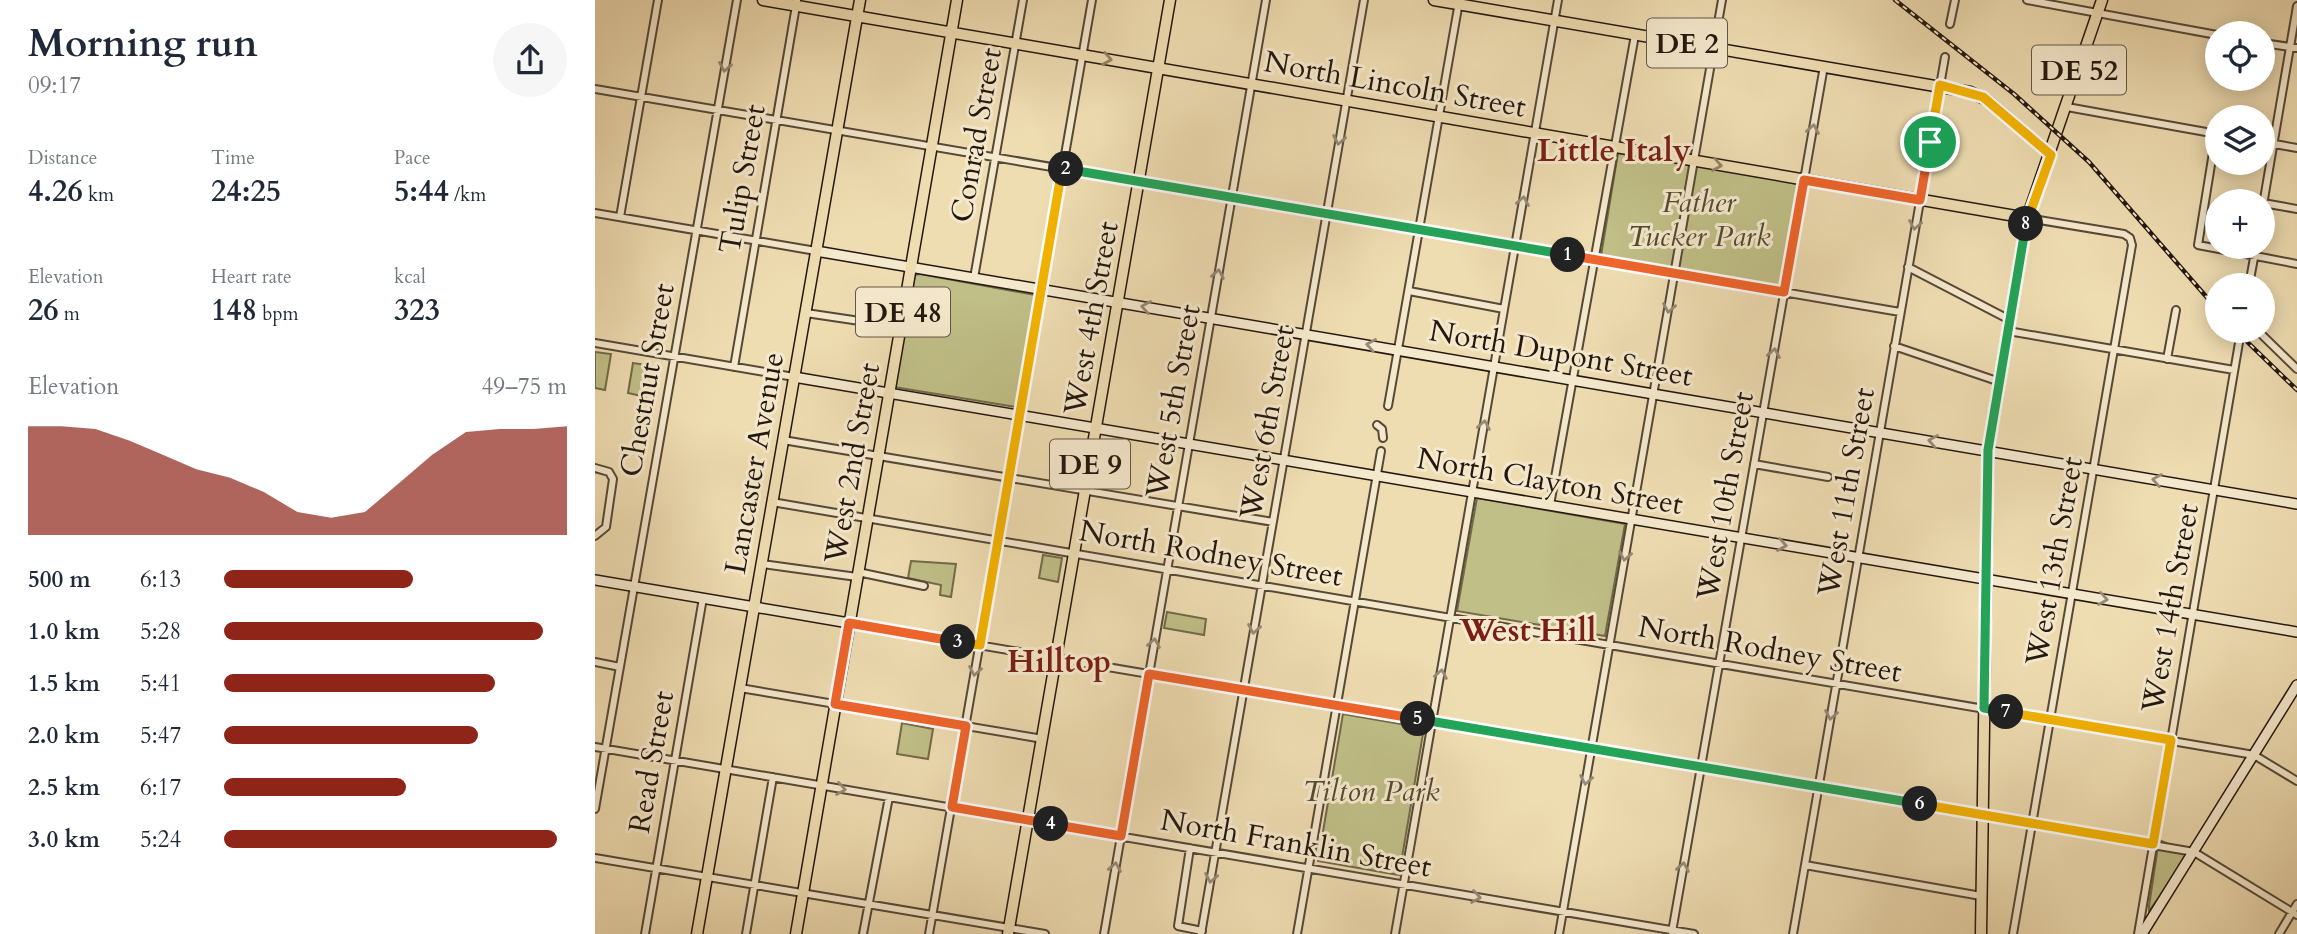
<!DOCTYPE html>
<html lang="en">
<head>
<meta charset="utf-8">
<style>
	:root { --surface:#fff; --page:#f6f6f7; --text:#1f2937; --muted:#747a83; --accent:#8f2418 }
	body { margin:0; font-family:Cardo,serif; background:var(--page); color:var(--text); height:100vh; display:flex; flex-direction:column; font-size:26px; white-space:nowrap }
	* { box-sizing:border-box; margin:0 }
	p { font-size:23px; color:var(--muted) }
	.icon { flex:none; width:38px; height:38px; fill:none; stroke:currentColor; stroke-width:2; stroke-linecap:round; stroke-linejoin:round }
	.map { position:relative; flex:1; overflow:hidden }
	.panel { display:flex; flex-direction:column; background:var(--surface); width:595px }
	.panel>* { flex:none }
	.buttons { position:absolute; left:1610px; top:21px; display:grid; gap:14px }
	.buttons a { display:grid; place-items:center; width:70px; height:70px; border-radius:50%; background:var(--surface); box-shadow:0 4px 18px #0003; font-size:35px }
	.pin { position:absolute; display:grid; place-items:center; width:60px; height:60px; color:#fff; margin:-30px; border:4px solid #fff; border-radius:50%; box-shadow:0 2px 7px #0007 }
	.km { position:absolute; width:35px; height:35px; margin:-18px; border-radius:50%; background:#222; color:#fff; font-size:19px; line-height:35px; text-align:center }
	.round { display:grid; place-items:center; flex:none; width:74px; height:74px; border-radius:37px; background:var(--page) }
	.summary { display:flex; align-items:center; justify-content:space-between; height:119px; padding:0 28px }
	h1 { font-size:38px; font-weight:700; line-height:52px }
	.figures { display:grid; grid-template-columns:repeat(3,1fr); gap:10px; height:119px; padding:7px 28px }
	.figures div { display:grid; align-content:center }
	.figures b { font-size:30px; font-weight:700 }
	.figures small { font-size:19px; font-weight:400 }
	.figures p { font-size:19px }
	.chart { height:196px; padding:14px 28px }
	.chart p { display:flex; justify-content:space-between }
	.chart svg { width:100%; height:126px; margin-top:7px; fill:var(--accent); opacity:.7 }
	ul { padding:0 28px; list-style:none; font-size:23px }
	li { display:grid; grid-template-columns:112px 84px 1fr; align-items:center; height:52px }
	li i { height:18px; border-radius:9px; background:var(--accent) }
	main { display:flex; flex:1; min-height:0 }
	.map>svg:first-child { display:block }
</style>
</head>
<body>
<main>
<section class="panel">
<div class="summary"><div><h1>Morning run</h1><p>09:17</p></div><a class="round"><svg class="icon" aria-label="share" viewBox="0 0 24 24"><path d="M12 15V3M7 8l5-5 5 5M5 13v7h14v-7"/></svg></a></div>
<div class="figures">
<div><p>Distance</p><b>4.26<small> km</small></b></div>
<div><p>Time</p><b>24:25</b></div>
<div><p>Pace</p><b>5:44<small> /km</small></b></div>
</div>
<div class="figures">
<div><p>Elevation</p><b>26<small> m</small></b></div>
<div><p>Heart rate</p><b>148<small> bpm</small></b></div>
<div><p>kcal</p><b>323</b></div>
</div>
<div class="chart"><p><span>Elevation</span>49–75 m</p>
<svg viewBox="0 0 160 44" preserveAspectRatio="none"><path d="M0 44V6L10 6L20 7L30 11L40 16L50 21L60 24L70 29L80 36L90 38L100 36L110 26L120 16L130 8L140 7L150 7L160 6V44z"/></svg>
</div>
<ul>
<li><b>500 m</b>6:13<i style="width:55%"></i></li>
<li><b>1.0 km</b>5:28<i style="width:93%"></i></li>
<li><b>1.5 km</b>5:41<i style="width:79%"></i></li>
<li><b>2.0 km</b>5:47<i style="width:74%"></i></li>
<li><b>2.5 km</b>6:17<i style="width:53%"></i></li>
<li><b>3.0 km</b>5:24<i style="width:97%"></i></li>
</ul>
</section>
<div class="map">
<svg width="1702" height="934" viewBox="0 0 1702 934">
	<rect width="100%" height="100%" fill="#efddb2"/>
	<filter id="stains"><feTurbulence type="fractalNoise" baseFrequency=".00286" numOctaves="4"/><feColorMatrix values="0 0 0 0 .2 0 0 0 0 .09 0 0 0 0 .02 0 0 0 .5 -.17"/></filter>
	<radialGradient id="worn" r=".72"><stop offset=".6" stop-color="#630" stop-opacity="0"/><stop offset="1" stop-color="#630" stop-opacity=".3"/></radialGradient>
	<path fill="#c0bf87" stroke="#726b4a" stroke-width="2" d="M 1023,153 L 1203,183 L 1186,286 L 1006,256 Z
		M 325,274 L 440,295 L 421,407 L 299,387 L 319,275 Z
		M 0,352 L 16,354 L 10,390 L 0,388 Z
		M 38,363 L 57,366 L 51,397 L 33,393 Z
		M 882,498 L 1030,524 L 1010,636 L 862,611 Z
		M 448,555 L 467,558 L 463,582 L 444,578 Z
		M 316,561 L 361,564 L 356,597 L 345,595 L 346,585 L 313,578 Z
		M 572,612 L 611,619 L 609,635 L 569,628 Z
		M 748,714 L 829,728 L 804,875 L 723,861 Z
		M 307,723 L 338,729 L 333,759 L 302,754 Z
		M 1564,840 L 1596,853 L 1554,911 L 1554,906 Z"/>
	<g fill="none" stroke-linecap="round" stroke-linejoin="round">
		<defs>
			<path id="street" d="M 1432,0 L 1622,35
				M 1355,24 L 1360,0
				M 1668,43 L 1702,48
				M 0,89 L 1305,312
				M 1472,107 L 1622,134
				M 1621,134 L 1603,245 L 1702,264
				M 1668,142 L 1702,148
				M 1668,203 L 1702,209
				M 1668,205 L 1702,6
				M 0,213 L 221,251
				M 25,217 L 63,0
				M 1313,267 L 1415,320
				M 379,278 L 428,0
				M 1654,285 L 1661,247
				M 814,291 L 909,309
				M 211,313 L 305,327
				M 1413,331 L 1639,370
				M 1663,331 L 1702,369
				M 0,343 L 199,377
				M 1299,346 L 1405,382
				M 1572,359 L 1581,310
				M 139,367 L 202,0
				M 793,406 L 864,2
				M 782,425 L 787,429 L 788,438
				M 188,440 L 678,522
				M 1159,464 L 1233,477
				M 0,468 L 14,472 L 18,479 L 11,527 L 0,536
				M 177,502 L 1659,755 L 1702,781
				M 955,505 L 1040,35
				M 167,564 L 262,577
				M 263,572 L 329,586
				M 254,623 L 1599,852 L 1702,915
				M 0,662 L 25,667
				M 145,688 L 448,739
				M 0,747 L 1099,934
				M 0,809 L 142,0
				M 595,848 L 583,926 L 607,931
				M 0,858 L 450,934
				M 1210,865 L 1386,896
				M 1077,932 L 1229,66
				M 50,934 L 108,598
				M 151,934 L 178,777
				M 268,934 L 294,797
				M 334,934 L 497,0
				M 509,934 L 671,0
				M 606,934 L 769,0
				M 702,934 L 786,451
				M 800,934 L 963,0
				M 964,934 L 1127,0
				M 1198,934 L 1350,57
				M 1418,934 L 1537,245 L 1535,238 L 1529,234 L 1432,218
				M 1543,934 L 1646,331
				M 1684,934 L 1702,904"/>
			<path id="secondary" d="M 221,251 L 1702,504
				M 199,377 L 1702,632
				M 0,580 L 254,623
				M 1547,934 L 1702,685"/>
			<path id="primary" d="M 168,0 L 1432,218
				M 839,0 L 1375,92 L 1392,100 L 1456,155
				M 102,934 L 265,0
				M 201,934 L 362,0
				M 413,934 L 575,0
				M 1386,934 L 1393,450 L 1432,218 L 1507,0"/>
		</defs>
		<use href="#street" stroke="#564837" stroke-width="10"/>
		<use href="#secondary" stroke="#23170e" stroke-width="12"/>
		<use href="#primary" stroke="#23170e" stroke-width="13"/>
		<use href="#street" stroke="#f5e9cd" stroke-width="6"/>
		<use href="#secondary" stroke="#f5e9cd" stroke-width="9"/>
		<use href="#primary" stroke="#efddb2" stroke-width="10"/>
		<defs>
			<path id="rail" d="M 1300,0 L 1419,94 L 1494,162 L 1622,309
				M 1641,331 L 1702,390"/>
		</defs>
		<use href="#rail" stroke="#23170e" stroke-width="4.5"/>
		<use href="#rail" stroke="#f5e9cd" stroke-width="2" stroke-dasharray="5" stroke-linecap="butt"/>
	</g>
	<defs><path id="oneway-chevron" d="M-2-3.5L2.5 0L-2 3.5" fill="none" stroke-width="1.6" stroke-linecap="round" stroke-linejoin="round" transform="scale(1.75)"/></defs>
	<g stroke="#938468">
		<use href="#oneway-chevron" transform="translate(512 59) rotate(10)"/>
		<use href="#oneway-chevron" transform="translate(1122 165) rotate(10)"/>
	</g>
	<g stroke="#968a77">
		<use href="#oneway-chevron" transform="translate(130 67) rotate(100)"/>
		<use href="#oneway-chevron" transform="translate(1218 129) rotate(-80)"/>
		<use href="#oneway-chevron" transform="translate(744 140) rotate(100)"/>
		<use href="#oneway-chevron" transform="translate(928 201) rotate(-80)"/>
		<use href="#oneway-chevron" transform="translate(1320 225) rotate(100)"/>
		<use href="#oneway-chevron" transform="translate(623 274) rotate(-80)"/>
		<use href="#oneway-chevron" transform="translate(551 307) rotate(-170)"/>
		<use href="#oneway-chevron" transform="translate(1074 308) rotate(100)"/>
		<use href="#oneway-chevron" transform="translate(776 345) rotate(-170)"/>
		<use href="#oneway-chevron" transform="translate(1179 353) rotate(-80)"/>
		<use href="#oneway-chevron" transform="translate(889 425) rotate(-80)"/>
		<use href="#oneway-chevron" transform="translate(1338 441) rotate(-170)"/>
		<use href="#oneway-chevron" transform="translate(1562 480) rotate(-170)"/>
		<use href="#oneway-chevron" transform="translate(1187 545) rotate(10)"/>
		<use href="#oneway-chevron" transform="translate(1030 556) rotate(100)"/>
		<use href="#oneway-chevron" transform="translate(1508 599) rotate(10)"/>
		<use href="#oneway-chevron" transform="translate(659 629) rotate(100)"/>
		<use href="#oneway-chevron" transform="translate(559 643) rotate(-80)"/>
		<use href="#oneway-chevron" transform="translate(380 671) rotate(100)"/>
		<use href="#oneway-chevron" transform="translate(846 674) rotate(-80)"/>
		<use href="#oneway-chevron" transform="translate(1236 715) rotate(100)"/>
		<use href="#oneway-chevron" transform="translate(991 780) rotate(100)"/>
		<use href="#oneway-chevron" transform="translate(246 789) rotate(10)"/>
		<use href="#oneway-chevron" transform="translate(520 867) rotate(-80)"/>
		<use href="#oneway-chevron" transform="translate(1088 867) rotate(-80)"/>
		<use href="#oneway-chevron" transform="translate(616 878) rotate(100)"/>
		<use href="#oneway-chevron" transform="translate(881 897) rotate(10)"/>
	</g>
	<g fill="none" stroke-linecap="round" stroke-linejoin="round">
		<defs>
			<path id="split-1" d="M 973,255 L 1189,292 L 1209,180 L 1325,200 L 1335,142"/>
			<path id="split-2" d="M 471,169 L 973,255"/>
			<path id="split-3" d="M 363,642 L 385,645 L 467,169 L 471,169"/>
			<path id="split-4" d="M 363,642 L 254,623 L 240,704 L 371,726 L 357,807 L 456,824"/>
			<path id="split-5" d="M 456,824 L 526,836 L 554,674 L 823,719"/>
			<path id="split-6" d="M 823,719 L 1325,804"/>
			<path id="split-7" d="M 1325,804 L 1558,844 L 1576,740 L 1411,712"/>
			<path id="split-8" d="M 1411,712 L 1389,708 L 1393,450 L 1431,224"/>
			<path id="split-9" d="M 1335,142 L 1345,85 L 1388,97 L 1456,155 L 1431,224"/>
		</defs>
		<use href="#split-1" stroke="#fff" stroke-width="14"/>
		<use href="#split-2" stroke="#fff" stroke-width="14"/>
		<use href="#split-3" stroke="#fff" stroke-width="14"/>
		<use href="#split-4" stroke="#fff" stroke-width="14"/>
		<use href="#split-5" stroke="#fff" stroke-width="14"/>
		<use href="#split-6" stroke="#fff" stroke-width="14"/>
		<use href="#split-7" stroke="#fff" stroke-width="14"/>
		<use href="#split-8" stroke="#fff" stroke-width="14"/>
		<use href="#split-9" stroke="#fff" stroke-width="14"/>
		<use href="#split-1" stroke="#f0652b" stroke-width="9"/>
		<use href="#split-2" stroke="#22a559" stroke-width="9"/>
		<use href="#split-3" stroke="#f5b400" stroke-width="9"/>
		<use href="#split-4" stroke="#f0652b" stroke-width="9"/>
		<use href="#split-5" stroke="#f0652b" stroke-width="9"/>
		<use href="#split-6" stroke="#22a559" stroke-width="9"/>
		<use href="#split-7" stroke="#f5b400" stroke-width="9"/>
		<use href="#split-8" stroke="#22a559" stroke-width="9"/>
		<use href="#split-9" stroke="#f5b400" stroke-width="9"/>
	</g>
	<g text-anchor="middle" stroke-width="6" stroke-linejoin="round" paint-order="stroke">
		<g fill="#f5e9cd" stroke="#625647" stroke-width="2">
			<rect x="1052" y="18.5" width="80" height="49" rx="5"/>
			<rect x="1437" y="45.5" width="94" height="49" rx="5"/>
			<rect x="261" y="287.5" width="94" height="49" rx="5"/>
			<rect x="455" y="439.5" width="80" height="49" rx="5"/>
		</g>
		<g font-size="28" font-weight="bold" fill="#23170e">
			<text x="1092" y="53">DE 2</text>
			<text x="1484" y="80">DE 52</text>
			<text x="308" y="322">DE 48</text>
			<text x="495" y="474">DE 9</text>
		</g>
		<g font-size="30" fill="#23170e" stroke="#f5e9cd">
			<text transform="translate(800 84) rotate(10)" y="10">North Lincoln Street</text>
			<text transform="translate(381 135) rotate(-80)" y="10">Conrad Street</text>
			<text transform="translate(147 179) rotate(-80)" y="10">Tulip Street</text>
			<text transform="translate(496 318) rotate(-80)" y="10">West 4th Street</text>
			<text transform="translate(966 353) rotate(10)" y="10">North Dupont Street</text>
			<text transform="translate(52 380) rotate(-80)" y="10">Chestnut Street</text>
			<text transform="translate(578 401) rotate(-80)" y="10">West 5th Street</text>
			<text transform="translate(672 422) rotate(-80)" y="10">West 6th Street</text>
			<text transform="translate(159 463) rotate(-80)" y="10">Lancaster Avenue</text>
			<text transform="translate(257 463) rotate(-80)" y="10">West 2nd Street</text>
			<text transform="translate(955 481) rotate(10)" y="10">North Clayton Street</text>
			<text transform="translate(1251 492) rotate(-80)" y="10">West 11th Street</text>
			<text transform="translate(1130 496) rotate(-80)" y="10">West 10th Street</text>
			<text transform="translate(616 553) rotate(10)" y="10">North Rodney Street</text>
			<text transform="translate(1459 561) rotate(-80)" y="10">West 13th Street</text>
			<text transform="translate(1575 608) rotate(-80)" y="10">West 14th Street</text>
			<text transform="translate(1175 649) rotate(10)" y="10">North Rodney Street</text>
			<text transform="translate(56 762) rotate(-80)" y="10">Read Street</text>
			<text transform="translate(701 843) rotate(10)" y="10">North Franklin Street</text>
		</g>
		<g font-size="30" font-style="italic" fill="#524932" stroke="#f5e9cd">
			<text x="1104" y="212">Father<tspan x="1104" dy="34">Tucker Park</tspan></text>
			<text x="776" y="801">Tilton Park</text>
		</g>
		<g font-size="32" font-weight="bold" fill="#7a1f14" stroke="#f5e9cd">
			<text x="1019" y="161">Little Italy</text>
			<text x="933" y="641">West Hill</text>
			<text x="464" y="672">Hilltop</text>
		</g>
	</g>
	<rect width="100%" height="100%" filter="url(#stains)"/>
	<rect width="100%" height="100%" fill="url(#worn)"/>
</svg>
<div class="buttons">
<a><svg class="icon" aria-label="locate" viewBox="0 0 24 24"><circle cx="12" cy="12" r="6"/><path d="M12 2v4M12 18v4M2 12h4M18 12h4"/></svg></a>
<a><svg class="icon" aria-label="layers" viewBox="0 0 24 24"><path d="M12 4l9 5-9 5-9-5zM3 14l9 5 9-5"/></svg></a>
<a>+</a>
<a>−</a>
</div>
<div class="pin" style="left:1335px;top:142px;background:#1e9e55"><svg class="icon" aria-label="arrive" viewBox="0 0 24 24"><path d="M6 21V4h12l-3 4 3 4H6"/></svg></div>
<b class="km" style="left:973px;top:255px">1</b>
<b class="km" style="left:471px;top:169px">2</b>
<b class="km" style="left:363px;top:642px">3</b>
<b class="km" style="left:456px;top:824px">4</b>
<b class="km" style="left:823px;top:719px">5</b>
<b class="km" style="left:1325px;top:804px">6</b>
<b class="km" style="left:1411px;top:712px">7</b>
<b class="km" style="left:1431px;top:224px">8</b>
</div>
</main>
</body>
</html>
